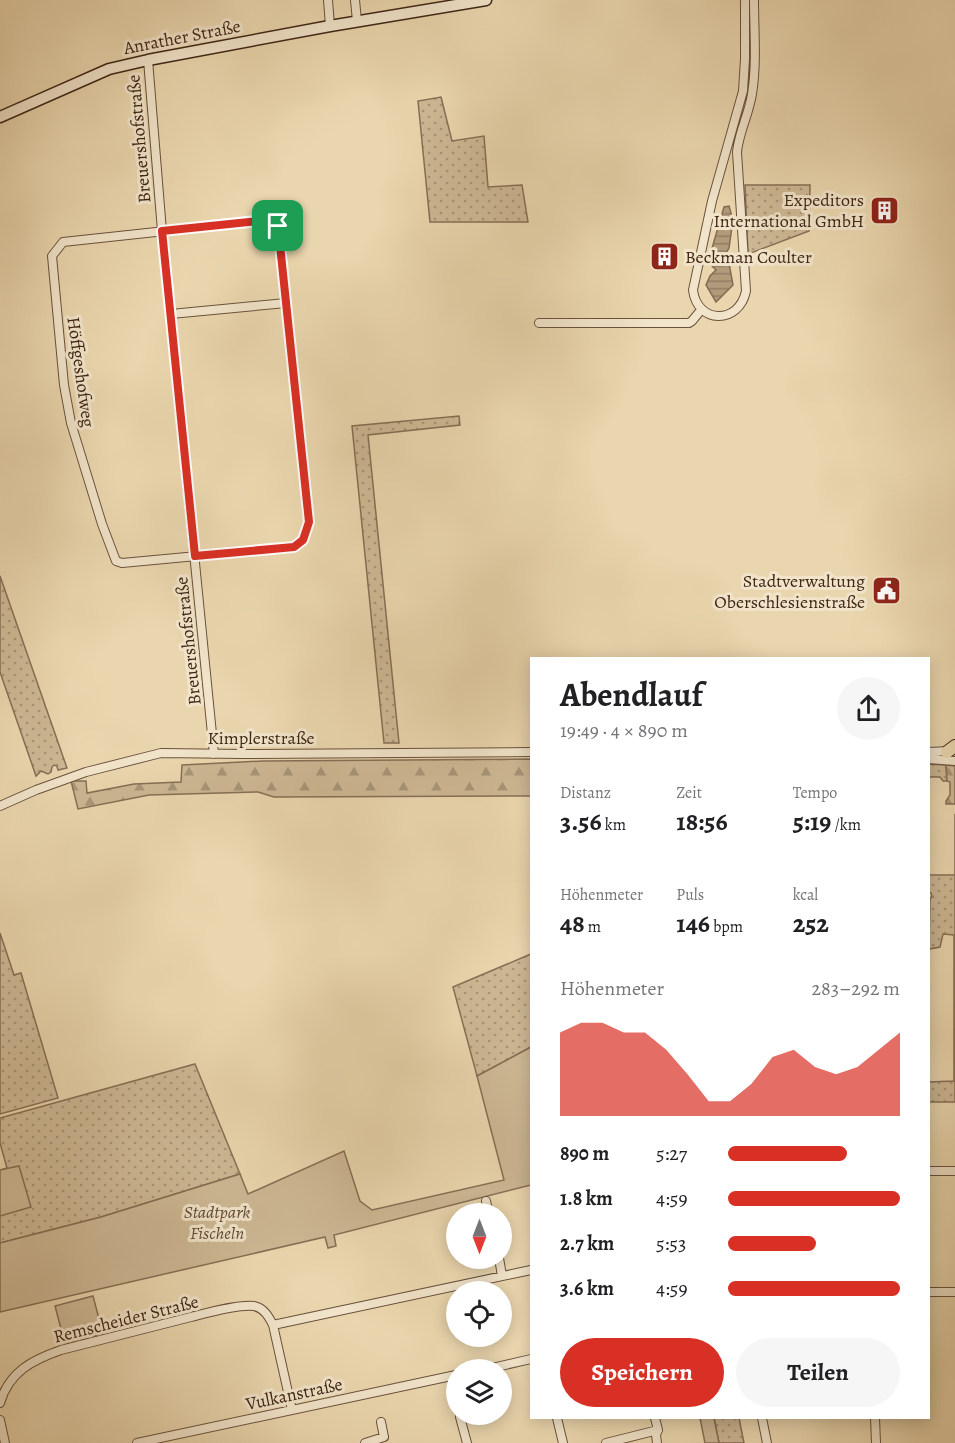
<!DOCTYPE html>
<html lang="de">
<head>
<meta charset="utf-8">
<style>
	:root { --surface:#fff; --page:#f6f6f6; --text:#202124; --muted:#757577; --accent:#d93025 }
	body { margin:0; font-family:Alegreya,serif; background:var(--page); color:var(--text); height:100vh; display:flex; flex-direction:column; font-size:22px; white-space:nowrap }
	* { box-sizing:border-box; margin:0 }
	p { font-size:20px; color:var(--muted) }
	.icon { flex:none; width:33px; height:33px; fill:none; stroke:currentColor; stroke-width:2; stroke-linecap:round; stroke-linejoin:round }
	.map { position:relative; flex:1; overflow:hidden }
	.panel { position:absolute; left:530px; top:657px; width:400px; height:762px; display:flex; flex-direction:column; background:var(--surface); border-radius:0px; box-shadow:0 3px 15px #0003 }
	.panel>* { flex:none }
	.needle { width:39px; rotate:180deg }
	.controls { position:absolute; left:446px; top:1203px; display:grid; gap:12px }
	.controls a { display:grid; place-items:center; width:66px; height:66px; border-radius:50%; background:var(--surface); box-shadow:0 3px 15px #0003; font-size:30px }
	.pin { position:absolute; display:grid; place-items:center; width:51px; height:51px; color:#fff; margin:-26px; border-radius:12px; box-shadow:0 3px 9px #0006 }
	.round { display:grid; place-items:center; flex:none; width:63px; height:63px; border-radius:32px; background:var(--page) }
	.summary { display:flex; align-items:center; justify-content:space-between; height:102px; padding:0 30px }
	h1 { font-size:33px; font-weight:700; line-height:45px }
	.metrics { display:grid; grid-template-columns:repeat(3,1fr); gap:9px; height:102px; padding:6px 30px }
	.metrics div { display:grid; align-content:center }
	.metrics b { font-size:26px; font-weight:700 }
	.metrics small { font-size:16px; font-weight:400 }
	.metrics p { font-size:16px }
	.chart { height:168px; padding:12px 30px }
	.chart p { display:flex; justify-content:space-between }
	.chart svg { width:100%; height:108px; margin-top:6px; fill:var(--accent); opacity:.7 }
	.cta { display:flex; gap:12px; margin-top:auto; padding:12px 30px }
	.cta a { flex:1; height:69px; border-radius:36px; background:var(--accent); color:#fff; font-size:24px; font-weight:700; line-height:69px; text-align:center }
	.cta a+a { background:var(--page); color:var(--text) }
	ul { padding:0 30px; list-style:none; font-size:20px }
	li { display:grid; grid-template-columns:96px 72px 1fr; align-items:center; height:45px }
	li i { height:15px; border-radius:8px; background:var(--accent) }
	.map>svg:first-child { display:block }
</style>
</head>
<body>
<div class="map">
<svg width="955" height="1443" viewBox="0 0 955 1443">
	<defs>
		<pattern id="grass-dots" width="8" height="8" patternUnits="userSpaceOnUse" patternTransform="scale(1.5)"><rect width="8" height="8" fill="#cdb894"/><path d="M2 2h.1M6 6h.1" fill="none" stroke="#a89578" stroke-width="1.8" stroke-linecap="round"/></pattern>
		<pattern id="forest-firs" width="22" height="20" patternUnits="userSpaceOnUse" patternTransform="scale(1.5)"><rect width="22" height="20" fill="#cdb894"/><path d="M5 1l3.5 6h-7zM16 11l3.5 6h-7z" fill="#a89578"/></pattern>
		<pattern id="water-rules" width="6" height="5" patternUnits="userSpaceOnUse" patternTransform="scale(1.5)"><rect width="6" height="5" fill="#b09a7a"/><path d="M0 2.5h6" fill="none" stroke="#917d63"/></pattern>
	</defs>
	<rect width="100%" height="100%" fill="#ead6ae"/>
	<filter id="stains"><feTurbulence type="fractalNoise" baseFrequency=".00333" numOctaves="4"/><feColorMatrix values="0 0 0 0 .2 0 0 0 0 .09 0 0 0 0 .02 0 0 0 .5 -.17"/></filter>
	<radialGradient id="worn" r=".72"><stop offset=".6" stop-color="#630" stop-opacity="0"/><stop offset="1" stop-color="#630" stop-opacity=".3"/></radialGradient>
	<path fill="url(#grass-dots)" stroke="#866f55" stroke-width="1.5" d="M 441,97 L 452,141 L 484,136 L 488,187 L 522,185 L 528,222 L 430,222 L 418,101 Z
		M 745,185 L 810,185 L 809,231 L 748,254 Z
		M 459,416 L 460,425 L 368,435 L 399,743 L 384,743 L 352,426 Z
		M 0,576 L 67,768 L 58,770 L 57,766 L 54,765 L 52,767 L 51,772 L 48,774 L 41,771 L 36,776 L 0,672 Z
		M 929,764 L 946,765 L 947,781 L 943,781 L 940,777 L 929,777 Z
		M 955,814 L 955,1102 L 929,1102 L 929,1082 L 954,1081 L 954,935 L 943,934 L 940,947 L 929,949 L 930,899 L 932,896 L 931,893 L 929,892 L 929,875 L 955,875 Z
		M 0,933 L 14,975 L 21,973 L 58,1098 L 0,1114 Z
		M 531,954 L 531,1047 L 477,1076 L 453,987 Z
		M 195,1064 L 240,1174 L 101,1217 L 0,1243 L 0,1170 L 7,1168 L 0,1143 L 0,1118 Z
		M 714,1418 L 739,1418 L 744,1443 L 719,1443 Z"/>
	<path fill="url(#forest-firs)" stroke="#866f55" stroke-width="1.5" d="M 531,759 L 531,796 L 274,797 L 258,792 L 149,795 L 78,809 L 71,781 L 86,781 L 87,793 L 134,784 L 181,782 L 182,765 L 263,761 Z
		M 946,765 L 955,766 L 955,804 L 946,804 L 946,801 L 950,795 L 950,782 L 947,781 Z"/>
	<path fill="#cdb894" stroke="#866f55" stroke-width="1.5" d="M 531,1047 L 531,1185 L 334,1235 L 336,1246 L 328,1248 L 325,1237 L 0,1312 L 0,1243 L 101,1217 L 240,1174 L 248,1194 L 344,1151 L 360,1201 L 372,1210 L 504,1180 L 477,1076 Z
		M 19,1166 L 31,1207 L 0,1216 L 0,1170 Z
		M 93,1296 L 103,1334 L 65,1344 L 55,1306 Z
		M 700,1418 L 714,1418 L 719,1443 L 705,1443 Z"/>
	<path fill="url(#water-rules)" stroke="#836c52" stroke-width="1.5" d="M 729,206 L 733,220 L 729,248 L 725,255 L 729,263 L 733,285 L 716,302 L 706,285 L 710,276 L 716,270 L 708,262 L 724,207 Z"/>
	<g fill="none" stroke-linecap="round" stroke-linejoin="round">
		<defs>
			<path id="street" d="M 328,0 L 330,26
				M 355,0 L 357,21
				M 745,0 L 745,59 L 743,91 L 712,201 L 693,290 C 697,324 739,325 746,291 L 737,152 C 739,132 749,114 752,94 C 757,63 754,31 754,0
				M 148,60 L 162,231 L 214,754
				M 267,220 L 278,226 L 309,522 L 303,540 L 294,547 L 122,563 L 116,561 L 102,524 L 71,423 L 64,385 L 52,256 L 63,242 Z
				M 171,314 L 286,303
				M 539,323 L 689,323 L 692,321 L 701,310
				M 928,752 L 951,751
				M 928,759 L 955,761
				M 0,806 L 36,790 L 86,772 L 161,753 L 242,754 L 531,752
				M 928,1171 L 955,1171
				M 486,1201 L 489,1214
				M 499,1258 L 502,1276
				M 928,1292 L 955,1292
				M 273,1325 L 531,1270
				M 483,1370 L 531,1359
				M 0,1403 C 9,1372 32,1360 61,1350 C 104,1339 147,1328 191,1317 C 207,1313 238,1304 254,1306 C 264,1308 269,1317 273,1325 L 292,1410
				M 460,1417 L 467,1443
				M 557,1418 L 563,1443
				M 655,1418 L 658,1430 L 656,1435 L 657,1443
				M 762,1418 L 767,1443
				M 875,1418 L 876,1443
				M 0,1420 L 5,1443
				M 137,1443 L 456,1375
				M 365,1443 L 384,1437 L 381,1422
				M 606,1443 L 658,1430"/>
			<path id="secondary" d="M 0,117 L 109,69 L 148,60 L 330,26 L 486,0"/>
			<path id="primary" d="M 947,752 L 955,746"/>
		</defs>
		<use href="#street" stroke="#6a523c" stroke-width="10"/>
		<use href="#secondary" stroke="#3f2616" stroke-width="13"/>
		<use href="#primary" stroke="#3f2616" stroke-width="14"/>
		<use href="#street" stroke="#f1e4ca" stroke-width="8"/>
		<use href="#secondary" stroke="#f1e4ca" stroke-width="10"/>
		<use href="#primary" stroke="#ead6ae" stroke-width="12"/>
	</g>
	<g fill="none" stroke-linecap="round" stroke-linejoin="round">
		<defs>
			<path id="route" d="M 267,220 L 278,226 L 309,522 L 303,540 L 294,547 L 195,556 L 162,231 Z"/>
		</defs>
		<use href="#route" stroke="#fff" stroke-width="12"/>
		<use href="#route" stroke="#d93025" stroke-width="8"/>
	</g>
	<defs>
		<symbol id="building-square" viewBox="-11 -11 22 22"><rect x="-9" y="-9" width="18" height="18" rx="4" fill="#8f2418" stroke="#f1e4ca"/><path d="M-4-6H4V6H1V3H-1V6H-4ZM-2.5-4.3h1.7v1.8h-1.7ZM.8-4.3h1.7v1.8H.8ZM-2.5-1h1.7V.8h-1.7ZM.8-1h1.7V.8H.8Z" fill="#fff"/></symbol>
		<symbol id="civic-square" viewBox="-11 -11 22 22"><rect x="-9" y="-9" width="18" height="18" rx="4" fill="#8f2418" stroke="#f1e4ca"/><path d="M-.6-6.5H3V-4.5H.6V-3L4-1V1h2V6H-6V1h2V-1L-.6-3ZM-1.2 2.5V6h2.4V2.5Z" fill="#fff"/></symbol>
	</defs>
	<g fill-rule="evenodd">
		<use href="#building-square" x="868" y="194" width="33" height="33"/>
		<use href="#building-square" x="648" y="240" width="33" height="33"/>
		<use href="#civic-square" x="870" y="574" width="33" height="33"/>
	</g>
	<g text-anchor="middle" stroke-width="6" stroke-linejoin="round" paint-order="stroke">
		<g font-size="18" fill="#3f2616" stroke="#f1e4ca">
			<text transform="translate(182 37) rotate(-11)" y="6">Anrather Straße</text>
			<text transform="translate(139 139) rotate(-95)" y="6">Breuershofstraße</text>
			<text transform="translate(81 372) rotate(82)" y="6">Höffgeshofweg</text>
			<text transform="translate(188 641) rotate(-96)" y="6">Breuershofstraße</text>
			<text x="261" y="744">Kimplerstraße</text>
			<text transform="translate(126 1319) rotate(-14)" y="6">Remscheider Straße</text>
			<text transform="translate(294 1394) rotate(-12)" y="6">Vulkanstraße</text>
		</g>
		<g font-size="18" fill="#3f2616" stroke="#f1e4ca" text-anchor="end">
			<text x="864" y="206">Expeditors<tspan x="864" dy="21">International GmbH</tspan></text>
			<text x="685" y="263" text-anchor="start">Beckman Coulter</text>
			<text x="865" y="587">Stadtverwaltung<tspan x="865" dy="21">Oberschlesienstraße</tspan></text>
		</g>
		<g font-size="18" font-style="italic" fill="#624a36" stroke="#f1e4ca">
			<text x="217" y="1218">Stadtpark<tspan x="217" dy="21">Fischeln</tspan></text>
		</g>
	</g>
	<rect width="100%" height="100%" filter="url(#stains)"/>
	<rect width="100%" height="100%" fill="url(#worn)"/>
</svg>
<div class="controls">
<a><svg class="needle" viewBox="-14 -14 28 28"><path d="M0-13l5 13h-10z" fill="#e53935"/><path d="M0 13l5-13h-10z" fill="#757577"/></svg></a>
<a><svg class="icon" aria-label="locate" viewBox="0 0 24 24"><circle cx="12" cy="12" r="6"/><path d="M12 2v4M12 18v4M2 12h4M18 12h4"/></svg></a>
<a><svg class="icon" aria-label="layers" viewBox="0 0 24 24"><path d="M12 4l9 5-9 5-9-5zM3 14l9 5 9-5"/></svg></a>
</div>
<div class="pin" style="left:278px;top:226px;background:#1e9e55"><svg class="icon" aria-label="arrive" viewBox="0 0 24 24"><path d="M6 21V4h12l-3 4 3 4H6"/></svg></div>
<section class="panel">
<div class="summary"><div><h1>Abendlauf</h1><p>19:49 · 4 × 890 m</p></div><a class="round"><svg class="icon" aria-label="share" viewBox="0 0 24 24"><path d="M12 15V3M7 8l5-5 5 5M5 13v7h14v-7"/></svg></a></div>
<div class="metrics">
<div><p>Distanz</p><b>3.56<small> km</small></b></div>
<div><p>Zeit</p><b>18:56</b></div>
<div><p>Tempo</p><b>5:19<small> /km</small></b></div>
</div>
<div class="metrics">
<div><p>Höhenmeter</p><b>48<small> m</small></b></div>
<div><p>Puls</p><b>146<small> bpm</small></b></div>
<div><p>kcal</p><b>252</b></div>
</div>
<div class="chart"><p><span>Höhenmeter</span>283–292 m</p>
<svg viewBox="0 0 160 44" preserveAspectRatio="none"><path d="M0 44V10L10 6L20 6L30 10L40 10L50 17L60 27L70 38L80 38L90 31L100 20L110 17L120 24L130 27L140 24L150 17L160 10V44z"/></svg>
</div>
<ul>
<li><b>890 m</b>5:27<i style="width:69%"></i></li>
<li><b>1.8 km</b>4:59<i style="width:100%"></i></li>
<li><b>2.7 km</b>5:53<i style="width:51%"></i></li>
<li><b>3.6 km</b>4:59<i style="width:100%"></i></li>
</ul>
<div class="cta"><a>Speichern</a><a>Teilen</a></div>
</section>
</div>
</body>
</html>
